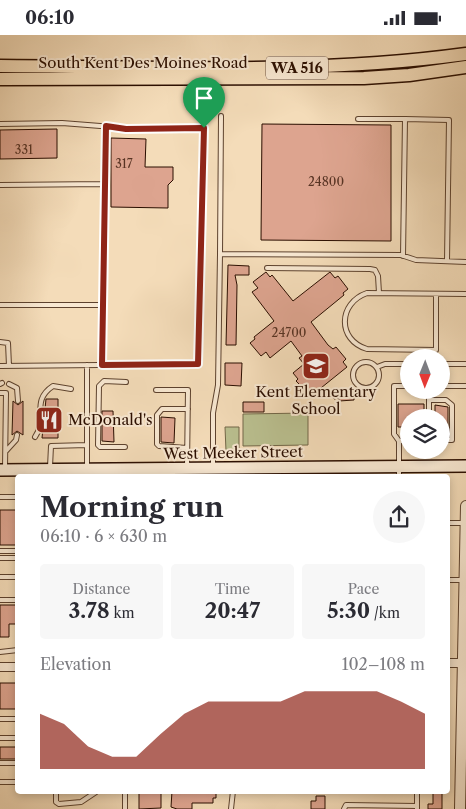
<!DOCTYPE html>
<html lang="en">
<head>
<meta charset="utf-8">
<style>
	:root { --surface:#fff; --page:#f7f7f7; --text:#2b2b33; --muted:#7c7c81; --accent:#8f2418 }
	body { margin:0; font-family:"Libre Caslon Text",serif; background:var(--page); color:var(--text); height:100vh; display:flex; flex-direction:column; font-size:19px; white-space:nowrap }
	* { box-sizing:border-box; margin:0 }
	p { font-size:16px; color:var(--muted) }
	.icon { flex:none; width:28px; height:28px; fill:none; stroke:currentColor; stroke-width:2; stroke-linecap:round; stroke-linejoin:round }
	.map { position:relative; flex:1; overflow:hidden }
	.panel { position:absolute; left:15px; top:439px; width:435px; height:320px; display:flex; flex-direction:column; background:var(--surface); border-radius:5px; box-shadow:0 2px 8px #0003 }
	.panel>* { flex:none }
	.needle { width:32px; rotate:181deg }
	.controls { position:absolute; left:400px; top:314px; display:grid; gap:10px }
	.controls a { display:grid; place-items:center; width:50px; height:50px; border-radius:50%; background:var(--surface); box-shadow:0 2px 8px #0003; font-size:25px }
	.pin { position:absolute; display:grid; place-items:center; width:42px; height:42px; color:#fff; margin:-51px -21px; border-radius:50% 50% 50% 0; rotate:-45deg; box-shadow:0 0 5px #0007 }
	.pin .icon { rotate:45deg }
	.round { display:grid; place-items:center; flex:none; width:52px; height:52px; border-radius:26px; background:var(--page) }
	.summary { display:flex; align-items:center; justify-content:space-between; height:85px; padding:0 25px }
	h1 { font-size:28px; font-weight:700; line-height:38px }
	.metrics { display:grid; grid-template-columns:repeat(3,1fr); gap:8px; height:85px; padding:5px 25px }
	.metrics div { display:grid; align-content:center; border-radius:5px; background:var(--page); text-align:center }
	.metrics b { font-size:21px; font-weight:700 }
	.metrics small { font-size:14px; font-weight:400 }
	.metrics p { font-size:14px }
	.chart { height:140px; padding:10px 25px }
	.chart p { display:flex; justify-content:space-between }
	.chart svg { width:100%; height:90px; margin-top:5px; fill:var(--accent); opacity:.7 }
	.status { display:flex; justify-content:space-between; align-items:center; height:35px; padding:0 25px; background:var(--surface); direction:ltr }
	.status svg { height:14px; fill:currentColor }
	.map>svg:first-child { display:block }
</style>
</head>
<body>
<div class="status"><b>06:10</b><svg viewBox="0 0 49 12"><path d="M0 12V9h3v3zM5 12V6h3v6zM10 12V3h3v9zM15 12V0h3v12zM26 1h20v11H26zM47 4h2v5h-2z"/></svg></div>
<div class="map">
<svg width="466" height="774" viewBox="0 0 466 774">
	<rect width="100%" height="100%" fill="#f4dcb9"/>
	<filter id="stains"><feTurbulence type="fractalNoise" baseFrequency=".004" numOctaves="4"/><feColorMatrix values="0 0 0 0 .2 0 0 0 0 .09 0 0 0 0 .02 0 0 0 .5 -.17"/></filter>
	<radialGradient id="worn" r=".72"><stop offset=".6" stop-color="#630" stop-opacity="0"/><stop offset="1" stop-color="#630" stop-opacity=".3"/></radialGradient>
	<path fill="#bac090" stroke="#726748" d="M 308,378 L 308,410 L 243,411 L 243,379 Z
		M 225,392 L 239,392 L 239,416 L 226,416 Z"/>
	<path fill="#dda48f" stroke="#2b0e00" d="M 262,89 L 391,90 L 391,206 L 261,205 Z
		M 57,94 L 57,123 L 0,124 L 0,95 Z
		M 111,103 L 146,104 L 145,132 L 173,132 L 173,145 L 168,150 L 168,173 L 111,172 Z
		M 228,230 L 249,231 L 249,240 L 235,240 L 237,250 L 236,310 L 226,310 Z
		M 266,237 L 270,242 L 272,240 L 293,266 L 330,237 L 335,243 L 338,241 L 348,254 L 343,258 L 344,260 L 311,287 L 328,310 L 333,314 L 336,312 L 346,324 L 343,327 L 347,332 L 311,361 L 296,346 L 298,344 L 293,338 L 304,329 L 299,323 L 302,321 L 291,306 L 270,323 L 266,317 L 261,321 L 250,308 L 255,304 L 254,302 L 274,286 L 252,257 L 258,253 L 253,247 Z
		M 225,328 L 242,328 L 241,351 L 225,350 Z
		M 332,357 L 354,357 L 354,365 L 339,366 L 339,363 L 334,364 Z
		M 46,364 L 58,364 L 58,403 L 42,403 Z
		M 13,366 L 18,370 L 23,366 L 23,400 L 17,396 L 12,400 Z
		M 243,367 L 264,367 L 264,377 L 243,377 Z
		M 398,369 L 424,369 L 424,382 L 409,382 L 409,392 L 398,392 Z
		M 435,370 L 448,372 L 448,393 L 441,393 L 441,382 L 435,382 Z
		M 102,376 L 113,376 L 114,407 L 102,406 Z
		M 161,382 L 175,383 L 174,408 L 161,407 Z
		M 0,475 L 18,475 L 18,510 L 0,510 Z
		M 0,570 L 18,570 L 18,589 L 9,589 L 9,602 L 0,602 Z
		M 0,648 L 18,648 L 18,674 L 0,674 Z
		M 0,712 L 18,712 L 18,724 L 0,724 Z
		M 139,756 L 161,756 L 161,773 L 139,774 Z
		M 172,756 L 216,756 L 216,763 L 213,763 L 213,768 L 192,768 L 192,774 L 177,774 L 171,772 Z
		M 433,756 L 442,756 L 442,774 L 428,774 L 428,769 L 433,769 Z
		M 316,761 L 325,761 L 325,774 L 311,774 L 311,766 L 316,766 Z"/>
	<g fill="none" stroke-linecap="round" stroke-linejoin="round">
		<defs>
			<path id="service" d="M 221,81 L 220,219 L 401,220 L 416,225 L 466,227
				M 358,84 L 405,84
				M 0,89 L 62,88 L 126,93 L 204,93 L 198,329 L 0,331
				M 0,150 L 105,149
				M 403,221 L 405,84 L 449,85 L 447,226
				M 267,233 L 370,234 L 375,235 L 378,241 L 379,258
				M 436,259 L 436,315 L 367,314 C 337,305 338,268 367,258 L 466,259
				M 0,270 L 103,270
				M 0,307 L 8,308 L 9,331
				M353 340a13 13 0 1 1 26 0a13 13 0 1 1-26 0Z
				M 441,329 L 466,329
				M 102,330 L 105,91
				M 377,332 L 385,329 L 409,329
				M 0,349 L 2,348
				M 9,349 L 17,353 L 18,366
				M 441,351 L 466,351
				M 156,355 L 188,355 L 187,431
				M 429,355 L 429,382
				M 0,358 L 6,358 L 5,433
				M 429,365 L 446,365 L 452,370 L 452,405 L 441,405
				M 35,402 C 48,384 30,366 53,351 L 71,354
				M 399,406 L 394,399 L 394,351 L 409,351
				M 125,412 L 100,412 L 98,410 L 99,351 L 104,346 L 126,347
				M 187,413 L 159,411 L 157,409 L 157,380 L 162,374 L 188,374
				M 6,416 L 16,405 L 17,400
				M 213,431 L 213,378 L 218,350 L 220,219
				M 50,432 L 51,411 L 87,410
				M 87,432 L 87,330
				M 399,441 L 399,406 L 409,406
				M 0,462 L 18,462
				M 448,488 L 466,488
				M 0,516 L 18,516
				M 0,523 L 18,523
				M 0,542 L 18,542
				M 448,545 L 463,545
				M 0,565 L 18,565
				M 0,617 L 18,615
				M 0,684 L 18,684
				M 0,703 L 18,703
				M 0,728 L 18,728
				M 0,747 L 18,747
				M 56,756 L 56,767 L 59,769 L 81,767 L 96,757
				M 125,774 L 125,756
				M 231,774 L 233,756
				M 344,774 L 346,770 L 417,771
				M 417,774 L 417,756"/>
			<path id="minor" d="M 448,628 L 463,628
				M 0,632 L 18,632"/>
			<path id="tertiary" d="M 460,774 L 466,471"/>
			<path id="secondary" d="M 0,435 L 466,431"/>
			<path id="trunk" d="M 0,31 C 155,32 312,40 466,19
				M 0,44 L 364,43 L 409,40 L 466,32"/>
		</defs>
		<use href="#service" stroke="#5d422e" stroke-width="6"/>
		<use href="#minor" stroke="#5d422e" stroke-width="10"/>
		<use href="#tertiary" stroke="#5d422e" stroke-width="12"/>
		<use href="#secondary" stroke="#2b0e00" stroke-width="14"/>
		<use href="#trunk" stroke="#2b0e00" stroke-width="15"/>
		<use href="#service" stroke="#f8e8d2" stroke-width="4"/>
		<use href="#minor" stroke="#f8e8d2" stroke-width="8"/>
		<use href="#tertiary" stroke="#f8e8d2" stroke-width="10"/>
		<use href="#secondary" stroke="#f8e8d2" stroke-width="11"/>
		<use href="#trunk" stroke="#f4dcb9" stroke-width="12"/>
	</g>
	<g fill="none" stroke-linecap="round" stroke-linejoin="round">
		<defs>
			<path id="route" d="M 106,91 L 126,94 L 204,93 L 198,329 L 102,330 Z"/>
		</defs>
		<use href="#route" stroke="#fff" stroke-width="10"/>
		<use href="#route" stroke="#8f2418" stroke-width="6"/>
	</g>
	<defs>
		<symbol id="school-square" viewBox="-11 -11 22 22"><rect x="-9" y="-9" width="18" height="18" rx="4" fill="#8f2418" stroke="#f8e8d2"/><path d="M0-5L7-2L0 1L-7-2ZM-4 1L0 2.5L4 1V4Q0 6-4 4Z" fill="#fff"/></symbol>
		<symbol id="restaurant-square" viewBox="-11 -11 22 22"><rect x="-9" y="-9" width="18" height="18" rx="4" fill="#8f2418" stroke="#f8e8d2"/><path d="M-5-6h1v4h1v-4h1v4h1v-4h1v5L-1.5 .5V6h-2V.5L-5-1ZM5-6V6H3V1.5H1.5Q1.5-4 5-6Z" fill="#fff"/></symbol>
	</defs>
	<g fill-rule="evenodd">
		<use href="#school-square" x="300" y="315" width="32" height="32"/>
		<use href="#restaurant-square" x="33" y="369" width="32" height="32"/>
	</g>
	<g text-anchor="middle" stroke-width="4" stroke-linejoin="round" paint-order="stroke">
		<g font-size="12" fill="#583424">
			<text x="24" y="119">331</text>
			<text x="124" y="133">317</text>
			<text x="326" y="151">24800</text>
			<text x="289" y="302">24700</text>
		</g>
		<rect fill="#f8e8d2" stroke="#684f3f" stroke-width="1" x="266" y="21.5" width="62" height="23" rx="4"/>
		<g font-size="14" font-weight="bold" fill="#2b0e00">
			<text x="297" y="38">WA 516</text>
		</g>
		<g font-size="15" fill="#2b0e00" stroke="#f8e8d2">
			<text x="143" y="33">South Kent Des Moines Road</text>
			<text transform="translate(233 418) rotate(-1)" y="5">West Meeker Street</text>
		</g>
		<g font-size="15" fill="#2b0e00" stroke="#f8e8d2">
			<text x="316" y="362">Kent Elementary<tspan x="316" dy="17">School</tspan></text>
			<text x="68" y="390" text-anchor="start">McDonald's</text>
		</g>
	</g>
	<rect width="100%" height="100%" filter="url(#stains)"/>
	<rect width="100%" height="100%" fill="url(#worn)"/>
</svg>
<div class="controls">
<a><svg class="needle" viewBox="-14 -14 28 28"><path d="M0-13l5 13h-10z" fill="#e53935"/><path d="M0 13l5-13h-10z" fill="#7c7c81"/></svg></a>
<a><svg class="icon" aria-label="layers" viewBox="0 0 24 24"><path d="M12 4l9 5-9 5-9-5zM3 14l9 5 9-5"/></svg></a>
</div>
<div class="pin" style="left:204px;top:93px;background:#1e9e55"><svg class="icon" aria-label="arrive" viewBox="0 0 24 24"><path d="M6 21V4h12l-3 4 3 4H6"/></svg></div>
<section class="panel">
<div class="summary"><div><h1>Morning run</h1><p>06:10 · 6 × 630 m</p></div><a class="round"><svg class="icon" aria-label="share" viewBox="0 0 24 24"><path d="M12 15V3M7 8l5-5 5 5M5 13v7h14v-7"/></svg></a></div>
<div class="metrics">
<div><p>Distance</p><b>3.78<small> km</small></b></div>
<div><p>Time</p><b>20:47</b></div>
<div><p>Pace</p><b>5:30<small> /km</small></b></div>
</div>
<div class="chart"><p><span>Elevation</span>102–108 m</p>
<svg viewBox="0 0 160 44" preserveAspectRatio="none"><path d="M0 44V17L10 22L20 33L30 38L40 38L50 27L60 17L70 11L80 11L90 11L100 11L110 6L120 6L130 6L140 6L150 11L160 17V44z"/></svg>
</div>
</section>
</div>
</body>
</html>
